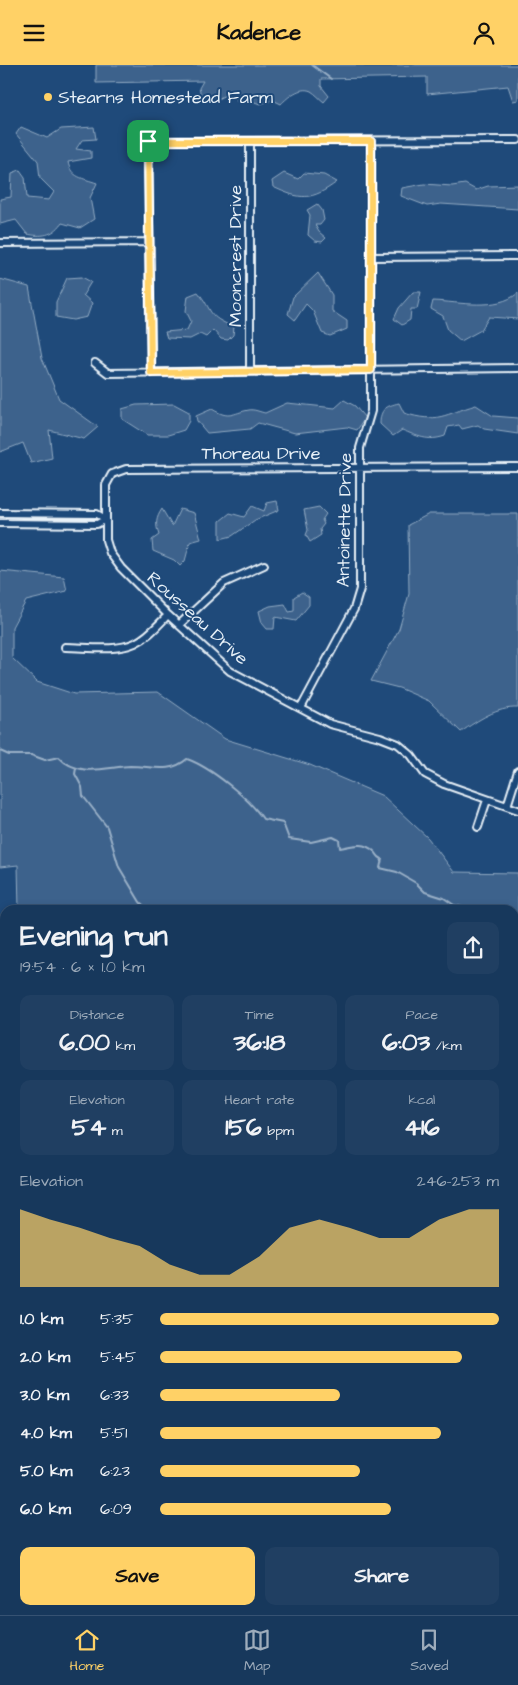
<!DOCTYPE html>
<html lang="en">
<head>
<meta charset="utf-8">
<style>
	:root { --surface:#17385c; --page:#203f62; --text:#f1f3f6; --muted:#9eacbb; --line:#365272; --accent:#ffd166 }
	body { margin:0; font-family:"Architects Daughter",sans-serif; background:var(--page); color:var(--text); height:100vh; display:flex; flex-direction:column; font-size:19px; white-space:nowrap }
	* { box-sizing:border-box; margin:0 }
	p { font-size:16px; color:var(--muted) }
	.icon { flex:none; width:28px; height:28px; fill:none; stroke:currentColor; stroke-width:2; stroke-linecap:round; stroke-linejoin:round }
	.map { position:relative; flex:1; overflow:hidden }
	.side { position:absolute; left:0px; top:840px; width:519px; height:710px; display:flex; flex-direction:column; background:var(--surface); border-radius:15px 15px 0 0; box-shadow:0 2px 8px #0003,0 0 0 1px var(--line) }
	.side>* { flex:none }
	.pin { position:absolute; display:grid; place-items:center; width:42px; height:42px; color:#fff; margin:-21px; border-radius:10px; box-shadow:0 2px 8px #0006 }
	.round { display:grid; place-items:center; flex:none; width:52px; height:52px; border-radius:10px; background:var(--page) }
	.overview { display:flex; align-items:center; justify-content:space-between; height:85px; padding:0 20px }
	h1 { font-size:28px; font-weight:700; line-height:38px }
	.figures { display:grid; grid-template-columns:repeat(3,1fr); gap:8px; height:85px; padding:5px 20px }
	.figures div { display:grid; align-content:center; border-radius:10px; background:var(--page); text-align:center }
	.figures b { font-size:25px; font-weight:700 }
	.figures small { font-size:14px; font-weight:400 }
	.figures p { font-size:14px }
	.chart { height:140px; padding:10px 20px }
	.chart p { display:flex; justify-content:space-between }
	.chart svg { width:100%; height:90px; margin-top:5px; fill:var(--accent); opacity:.7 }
	.primary-button { display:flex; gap:10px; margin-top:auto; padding:10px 20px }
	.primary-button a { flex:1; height:58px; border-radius:10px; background:var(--accent); color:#111; font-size:20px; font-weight:700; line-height:58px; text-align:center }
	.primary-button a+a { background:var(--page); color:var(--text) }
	ul { padding:0 20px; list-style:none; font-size:16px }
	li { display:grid; grid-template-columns:80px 60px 1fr; align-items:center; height:38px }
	li i { height:12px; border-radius:6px; background:var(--accent) }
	header { display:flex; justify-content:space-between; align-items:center; height:65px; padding:0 20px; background:var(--accent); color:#111; font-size:22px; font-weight:700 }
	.dock { display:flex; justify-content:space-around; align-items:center; height:70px; border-top:1px solid var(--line); background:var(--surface); font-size:14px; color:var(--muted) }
	.dock a { display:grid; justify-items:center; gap:2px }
	.dock .current { color:var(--accent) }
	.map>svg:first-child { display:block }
</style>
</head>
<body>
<header><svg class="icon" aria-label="menu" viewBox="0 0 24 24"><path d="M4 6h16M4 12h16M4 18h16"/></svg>Kadence<svg class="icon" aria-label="person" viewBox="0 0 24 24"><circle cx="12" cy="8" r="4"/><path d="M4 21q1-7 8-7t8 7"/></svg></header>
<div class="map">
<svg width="518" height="1550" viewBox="0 0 518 1550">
	<rect width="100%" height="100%" fill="#1f4a7a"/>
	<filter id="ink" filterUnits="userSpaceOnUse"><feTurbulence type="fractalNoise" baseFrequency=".02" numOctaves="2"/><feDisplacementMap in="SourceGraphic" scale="10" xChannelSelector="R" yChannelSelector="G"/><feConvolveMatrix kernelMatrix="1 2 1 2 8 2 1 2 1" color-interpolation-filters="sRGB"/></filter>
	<g filter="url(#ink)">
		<path fill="#2e5683" d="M 0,862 L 5,862 L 5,1364 L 0,1363 Z"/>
		<path fill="#3c628c" stroke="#92aac2" d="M 96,0 L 518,0 L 518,35 L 513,36 L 508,21 L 427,29 L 427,12 L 321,14 L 321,21 L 329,31 L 324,37 C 320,34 316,29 311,26 C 300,21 288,32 281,39 L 273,35 L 260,39 L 252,36 L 237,36 L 235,28 L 229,28 L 212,37 L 201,31 L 199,23 L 203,16 L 96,18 Z
			M 21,62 L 47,73 L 61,64 L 94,62 L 96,74 L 82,75 L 76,84 L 91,86 L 91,93 L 68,97 C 71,113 83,113 97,118 L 90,133 L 94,154 L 80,163 L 62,158 C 53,171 41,172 27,169 L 16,155 L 0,159 L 0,134 L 11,132 L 12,108 L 20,105 L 25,112 L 27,133 L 49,135 L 54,127 L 40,113 L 38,96 L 16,69 Z
			M 284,108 L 298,114 L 304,108 L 324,110 L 337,117 C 311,136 301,135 273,122 L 272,116 Z
			M 424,119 L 452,121 L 465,119 L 476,125 L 488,121 L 518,120 L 518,144 L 441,139 L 427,141 L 401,131 L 402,123 Z
			M 317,139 L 322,145 L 324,155 L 320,160 L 315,160 L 319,167 L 326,173 L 322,177 L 315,176 L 308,170 L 310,150 L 307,145 Z
			M 318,208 L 332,230 L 332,246 L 347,256 L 347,264 L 330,271 L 322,268 L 313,246 L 306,239 L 295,255 L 288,249 L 293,232 Z
			M 82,212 L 91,217 L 83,230 L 92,238 L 87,252 L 73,255 L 56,252 L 56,237 L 67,213 Z
			M 0,214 L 29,222 L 42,293 L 59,334 L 98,362 L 84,374 L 49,365 L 52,393 L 31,398 L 23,378 L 0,387 Z
			M 198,227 C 214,247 206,251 234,262 L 233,270 L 228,275 L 221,274 L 213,265 L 206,272 L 200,269 L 190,274 L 167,273 L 165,267 L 187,265 L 191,256 L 186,246 L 188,231 Z
			M 413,227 L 421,227 L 417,244 L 411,244 L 410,255 L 402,260 L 394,254 L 399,243 Z
			M 518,228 L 518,254 L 489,252 L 481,265 L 461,276 L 448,265 L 443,251 L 431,244 L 433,236 C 459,237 497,246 518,228 Z
			M 344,335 L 355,341 L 365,353 L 357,365 L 347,362 L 295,368 L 258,358 L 250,364 L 207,368 L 197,356 L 196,351 L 212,344 C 230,355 232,348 249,345 C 254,344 260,347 265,348 L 287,338 L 335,343 Z
			M 399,338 L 404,348 C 438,359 445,349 476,340 L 493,351 L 518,353 L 518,369 L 484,364 L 478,360 L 462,364 L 459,360 L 448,362 L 445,371 C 428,377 417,371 402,365 L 393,371 L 380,359 C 380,344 386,341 399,338 Z
			M 174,339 L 189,347 L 189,356 L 184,365 L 168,370 L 147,370 L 122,354 L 122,344 L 136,340 Z
			M 277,436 L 279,445 L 255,455 L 232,471 L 220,474 L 220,456 L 230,448 L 244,452 L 252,441 L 264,446 L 267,438 Z
			M 319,442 L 326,449 L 322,455 L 324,459 L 320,464 L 321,470 L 310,477 L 306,470 L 308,465 L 304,445 Z
			M 162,444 L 172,461 L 180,444 L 194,448 L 201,474 L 190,477 L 185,496 L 180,501 L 174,495 L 153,486 L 152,475 L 159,470 C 155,459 156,453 162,444 Z
			M 429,449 L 518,449 L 518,643 C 497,642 478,655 461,667 L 429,636 L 399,623 L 371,616 L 399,564 L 409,529 L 408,460 Z
			M 0,506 L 64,512 L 67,526 L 26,536 L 12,562 L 12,593 L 37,617 L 74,629 L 158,627 L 225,674 L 310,700 L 383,731 L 428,773 L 454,807 L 518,808 L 518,931 L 514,931 L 514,845 L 19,845 L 18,800 L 0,802 Z
			M 302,527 L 309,532 L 309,540 L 296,556 L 275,552 L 274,564 L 267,564 L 262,558 L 259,546 L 270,541 L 285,539 L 289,547 L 294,546 L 294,532 Z
			M 514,1183 L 518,1187 L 518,1365 L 514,1366 Z
			M 0,1363 L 5,1364 L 5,1545 L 225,1545 L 221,1550 L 0,1550 Z"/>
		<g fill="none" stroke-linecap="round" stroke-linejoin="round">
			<path stroke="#9ab0c7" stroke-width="2" d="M 312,0 L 331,14
				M 0,686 L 9,690 L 31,690 L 45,695 L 59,692 C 78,713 107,702 130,701 C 151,701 170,709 187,694 C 210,702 250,734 263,754 L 283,758 L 289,774 L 311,777 L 333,772 L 339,775 L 340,783 C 352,781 362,776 374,786 C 378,789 376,791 382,794 L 380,803 L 397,807 L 416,818 L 425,827 L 444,833 L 454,840 L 474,845
				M 76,703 L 75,709 L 82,722 L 83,731 L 107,762 L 119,802 L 140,837 L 148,845
				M 514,878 L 518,885
				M 514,1354 L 518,1355"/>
			<defs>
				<path id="street" d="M 250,76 L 250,306
					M 0,178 L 148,177
					M 371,192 L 518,191
					M 95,298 L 108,308 L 518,303
					M 151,308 L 148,76 L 518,75
					M 518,402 L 126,404 L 112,409 L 106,420 L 106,475 L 110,488 L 121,503 L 168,550 L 230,606 L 330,659 L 380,672 L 398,679 L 411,690 L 425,709 L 444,719 L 518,745
					M 0,448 L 97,449 L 106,454
					M 0,458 L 97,459 L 106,454
					M 180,559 L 224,518 L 264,500
					M 65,582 C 87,582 115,587 135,578 C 148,572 158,560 168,550
					M 301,643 L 354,544 L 360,524 L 360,383 L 371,346 L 371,76
					M 507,741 L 518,706
					M 478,762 L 487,735
					M 514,1441 L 518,1441
					M 419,1545 L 518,1546
					M 301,1550 L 306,1545"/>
				<path id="secondary" d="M 514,1053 L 518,1053
					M 0,1055 L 5,1055"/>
			</defs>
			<use href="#street" stroke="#e8f1f8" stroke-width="10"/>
			<use href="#secondary" stroke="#e8f1f8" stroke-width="12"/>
			<use href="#street" stroke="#1f4a7a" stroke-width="6"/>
			<use href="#secondary" stroke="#1f4a7a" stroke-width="9"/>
		</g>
	</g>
	<g fill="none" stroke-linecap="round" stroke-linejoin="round" filter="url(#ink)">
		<defs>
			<path id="route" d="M 148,76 L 371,76 L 371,305 L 151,308 Z"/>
		</defs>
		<use href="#route" stroke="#fff" stroke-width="10"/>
		<use href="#route" stroke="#ffd166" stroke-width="6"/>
	</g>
	<circle fill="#ffd166" stroke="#1f4a7a" stroke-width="2" cx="48" cy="32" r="5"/>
	<g text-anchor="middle" stroke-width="4" stroke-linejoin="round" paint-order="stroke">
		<g font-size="18" fill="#e8f1f8" stroke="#1f4a7a" text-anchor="start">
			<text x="58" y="38">Stearns Homestead Farm</text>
		</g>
		<g font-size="18" fill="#e8f1f8" stroke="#1f4a7a">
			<text transform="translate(235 191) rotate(-90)" y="6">Mooncrest Drive</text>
			<text x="261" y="394">Thoreau Drive</text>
			<text transform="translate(344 455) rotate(-89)" y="6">Antoinette Drive</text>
			<text transform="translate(198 553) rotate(42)" y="6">Rousseau Drive</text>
		</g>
	</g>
</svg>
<div class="pin" style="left:148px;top:76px;background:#1e9e55"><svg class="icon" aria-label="arrive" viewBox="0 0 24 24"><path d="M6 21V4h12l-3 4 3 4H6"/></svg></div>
<section class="side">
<div class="overview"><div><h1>Evening run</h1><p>19:54 · 6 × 1.0 km</p></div><a class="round"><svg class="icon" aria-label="share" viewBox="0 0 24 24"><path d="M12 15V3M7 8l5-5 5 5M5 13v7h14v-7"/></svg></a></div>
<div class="figures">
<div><p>Distance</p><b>6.00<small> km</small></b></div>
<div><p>Time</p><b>36:18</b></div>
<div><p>Pace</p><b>6:03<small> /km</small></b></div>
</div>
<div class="figures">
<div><p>Elevation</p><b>54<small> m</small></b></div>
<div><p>Heart rate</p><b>156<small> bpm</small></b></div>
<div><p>kcal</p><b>416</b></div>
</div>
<div class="chart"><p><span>Elevation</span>246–253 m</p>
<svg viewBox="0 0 160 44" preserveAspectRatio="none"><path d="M0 44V6L10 11L20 15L30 20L40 24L50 33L60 38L70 38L80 29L90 15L100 11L110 15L120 20L130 20L140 11L150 6L160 6V44z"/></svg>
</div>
<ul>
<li><b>1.0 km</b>5:35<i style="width:100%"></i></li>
<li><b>2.0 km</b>5:45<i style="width:89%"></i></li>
<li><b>3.0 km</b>6:33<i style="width:53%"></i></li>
<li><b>4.0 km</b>5:51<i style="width:83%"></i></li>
<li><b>5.0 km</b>6:23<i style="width:59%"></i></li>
<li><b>6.0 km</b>6:09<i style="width:68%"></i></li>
</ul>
<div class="primary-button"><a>Save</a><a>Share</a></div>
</section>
</div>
<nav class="dock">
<a class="current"><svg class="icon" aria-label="home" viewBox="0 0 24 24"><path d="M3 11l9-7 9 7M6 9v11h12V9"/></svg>Home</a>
<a><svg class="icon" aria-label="map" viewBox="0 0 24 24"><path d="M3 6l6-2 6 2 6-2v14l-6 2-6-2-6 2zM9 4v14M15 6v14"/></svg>Map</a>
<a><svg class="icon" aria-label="saved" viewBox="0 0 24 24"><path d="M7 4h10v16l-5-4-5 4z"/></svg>Saved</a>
</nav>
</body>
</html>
